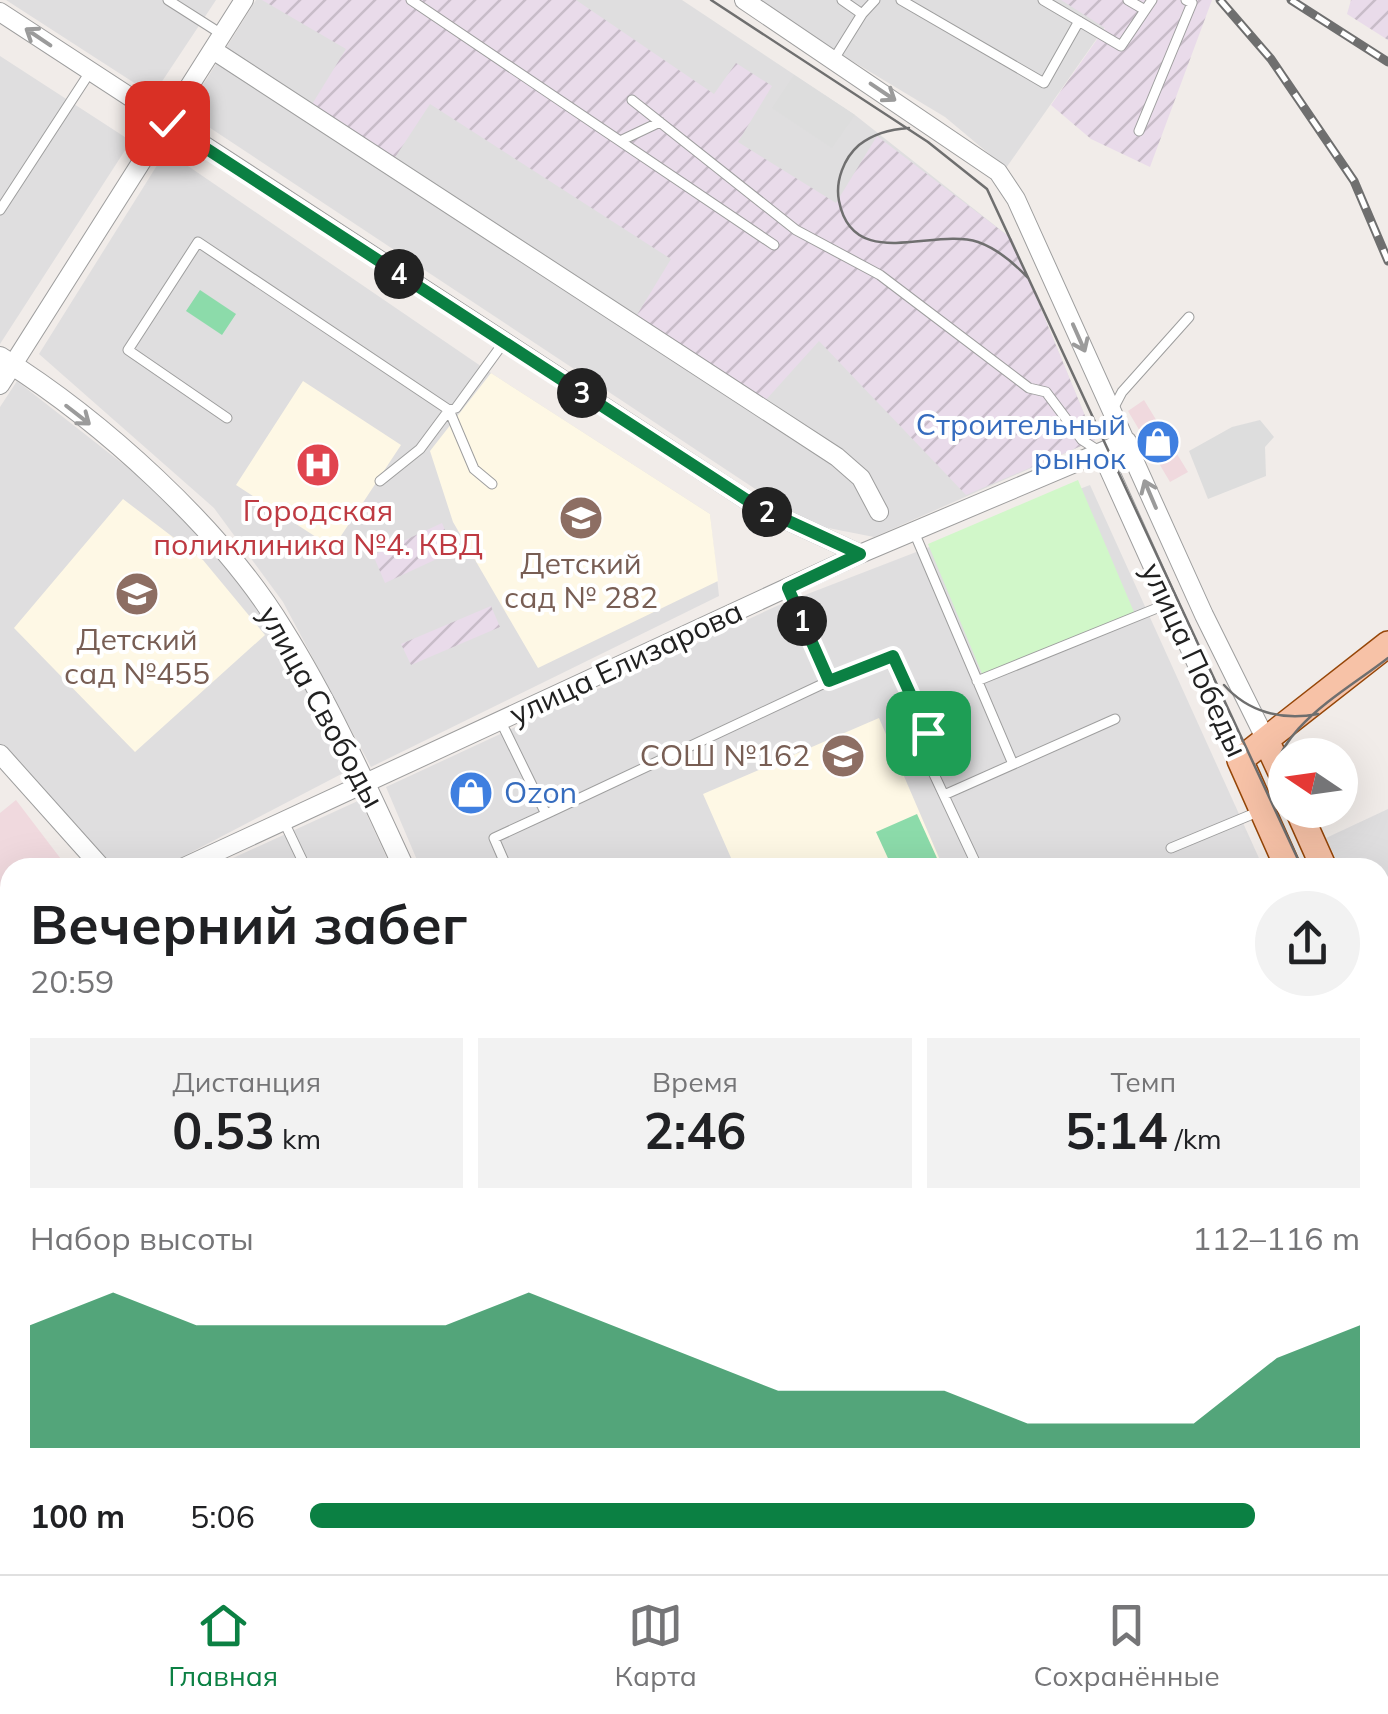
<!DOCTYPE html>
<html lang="ru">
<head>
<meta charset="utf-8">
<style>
	:root { --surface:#fff; --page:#f2f2f2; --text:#202124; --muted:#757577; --line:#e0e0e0; --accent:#0b8043 }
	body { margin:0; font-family:Mulish,sans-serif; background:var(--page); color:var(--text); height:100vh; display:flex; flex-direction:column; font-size:38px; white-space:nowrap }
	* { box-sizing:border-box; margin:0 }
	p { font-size:32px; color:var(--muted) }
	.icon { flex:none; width:55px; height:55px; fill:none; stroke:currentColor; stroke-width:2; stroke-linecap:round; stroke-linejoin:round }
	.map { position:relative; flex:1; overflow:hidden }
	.side { position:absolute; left:0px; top:858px; width:1390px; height:718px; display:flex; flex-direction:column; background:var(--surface); border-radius:30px 30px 0 0; box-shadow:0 10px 40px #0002 }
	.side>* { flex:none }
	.needle { width:65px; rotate:283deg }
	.tools { position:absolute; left:1268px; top:738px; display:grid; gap:20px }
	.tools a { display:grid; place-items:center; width:90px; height:90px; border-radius:50%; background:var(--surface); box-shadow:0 10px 40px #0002; font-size:50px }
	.pin { position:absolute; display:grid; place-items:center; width:85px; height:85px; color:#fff; margin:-42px; border-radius:20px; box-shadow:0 5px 15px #0006 }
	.km { position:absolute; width:50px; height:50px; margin:-25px; border-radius:50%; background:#222; color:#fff; font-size:28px; line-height:50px; text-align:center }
	.round { display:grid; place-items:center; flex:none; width:105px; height:105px; border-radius:52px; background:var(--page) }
	.overview { display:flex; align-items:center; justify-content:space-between; height:170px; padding:0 30px }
	h1 { font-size:55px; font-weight:700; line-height:75px }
	.figures { display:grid; grid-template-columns:repeat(3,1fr); gap:15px; height:170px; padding:10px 30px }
	.figures div { display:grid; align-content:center; border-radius:0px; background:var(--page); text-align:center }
	.figures b { font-size:50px; font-weight:700 }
	.figures small { font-size:28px; font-weight:400 }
	.figures p { font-size:28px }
	.chart { height:280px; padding:20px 30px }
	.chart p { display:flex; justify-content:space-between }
	.chart svg { width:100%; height:180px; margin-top:10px; fill:var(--accent); opacity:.7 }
	ul { padding:0 30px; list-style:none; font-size:32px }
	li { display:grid; grid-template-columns:160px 120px 1fr; align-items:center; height:75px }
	li i { height:25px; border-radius:12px; background:var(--accent) }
	.menu { display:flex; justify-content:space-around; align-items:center; height:140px; border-top:2px solid var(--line); background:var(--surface); font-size:28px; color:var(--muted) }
	.menu a { display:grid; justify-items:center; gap:5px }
	.menu .on { color:var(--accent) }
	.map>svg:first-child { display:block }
</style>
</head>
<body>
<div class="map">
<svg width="1388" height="1574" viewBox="0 0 1388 1574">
	<defs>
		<pattern id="industrial-furrows" width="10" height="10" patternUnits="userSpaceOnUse" patternTransform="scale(2.5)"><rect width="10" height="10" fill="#e9dbea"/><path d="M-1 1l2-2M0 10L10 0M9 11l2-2" fill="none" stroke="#c8bcc8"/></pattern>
	</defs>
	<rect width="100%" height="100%" fill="#f1ece9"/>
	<path fill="#dfdedf" d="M 6,0 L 216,0 L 153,95 Z
		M 256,0 L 682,0 L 855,115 L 1012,239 L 1095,440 L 874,537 L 808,524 L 186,112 Z
		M 751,0 L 1065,0 L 1105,27 L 1006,168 L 945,117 Z
		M 0,56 L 131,141 L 0,344 Z
		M 166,151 L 491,373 L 710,514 L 719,596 L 371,767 L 283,602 L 214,508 L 39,354 Z
		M 17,381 L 146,482 L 215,552 L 282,641 L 351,769 L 163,867 L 91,867 L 0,758 L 0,407 Z
		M 1090,485 L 1263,867 L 420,867 L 386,787 L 779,605 Z
		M 360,800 L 391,867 L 211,868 Z
		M 1388,809 L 1388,970 L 1380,953 L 1380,868 L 1340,867 L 1326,838 Z
		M 10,958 L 10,1545 L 0,1522 L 0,963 Z
		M 1380,1134 L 1388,1153 L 1388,1574 L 755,1574 L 751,1565 L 1380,1565 Z
		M 19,1565 L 285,1565 L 267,1574 L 23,1574 Z
		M 382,1565 L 690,1565 L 694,1574 L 362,1574 Z"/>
	<path fill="#f0d9de" d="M 1144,400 L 1188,472 L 1170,482 L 1128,411 Z
		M 16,800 L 67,867 L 10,868 L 10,910 L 0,915 L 0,813 Z"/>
	<path fill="url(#industrial-furrows)" d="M 262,0 L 576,0 L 714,94 L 736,63 L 772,86 L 738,142 L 836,203 L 877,136 L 1012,239 L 1095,440 L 966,495 L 819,341 L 764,402 L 637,315 L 671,259 L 430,104 L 394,159 L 311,106 L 346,49 Z
		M 1061,0 L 1212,0 L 1150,167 L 1091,139 L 1051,105 L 1105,28 Z
		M 1351,0 L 1388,0 L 1388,40 L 1347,14 Z
		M 442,523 L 454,551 L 385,583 L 373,555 Z
		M 491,606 L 500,627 L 411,665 L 401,644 Z"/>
	<path fill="#fef8e5" d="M 491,373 L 710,514 L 718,581 L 538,668 L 453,522 L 430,451 Z
		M 303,381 L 401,445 L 333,548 L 236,485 Z
		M 123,499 L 203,560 L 265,635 L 135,752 L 14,628 Z
		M 879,718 L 943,867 L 735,867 L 703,794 Z"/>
	<path fill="#d1f7c9" d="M 1078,480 L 1134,612 L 983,676 L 928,544 Z"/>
	<path fill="#8cdbaa" d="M 200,290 L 236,314 L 222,335 L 186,311 Z
		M 917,814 L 941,867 L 892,867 L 876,832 Z"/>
	<path fill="#ddd" d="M 794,75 L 855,115 L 832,148 L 772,108 Z
		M 1260,420 L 1274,437 L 1265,447 L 1266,476 L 1208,499 L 1189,451 L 1232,427 Z
		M 1380,1191 L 1388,1210 L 1388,1330 L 1380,1334 Z"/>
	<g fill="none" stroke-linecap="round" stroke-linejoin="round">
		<defs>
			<path id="service" d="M 168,0 L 223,35
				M 411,0 L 774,245
				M 842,0 L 862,14 L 875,0
				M 901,0 L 1044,83 L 1079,21
				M 1043,0 L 1121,46 L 1152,0
				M 1128,0 L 1145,10
				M 834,59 L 862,14
				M 632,100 L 796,230 L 880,275 L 1029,388 L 1046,392 L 1082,440 L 1099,451
				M 1139,131 L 1192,3 L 1186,0
				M 620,141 L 660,122
				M 0,210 L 90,72
				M 449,410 L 474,469 L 492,484
				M 1112,411 L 1122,392 L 1189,317
				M 227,418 L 128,350 L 198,242 L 449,410 L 456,408 L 504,342
				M 380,481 L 420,449 L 449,410
				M 914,532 L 1013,764
				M 788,588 L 829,681 L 893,656 L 928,733 L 917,738 L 978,868
				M 977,681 L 1167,604
				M 501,722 L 546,814 L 494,838 L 507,868
				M 944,795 L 1115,719
				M 546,814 L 829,681
				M 285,824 L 306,868
				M 1171,848 L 1260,811
				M 0,983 L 10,1015
				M 0,1043 L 10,1038
				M 0,1267 L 10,1262
				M 0,1323 L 10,1347
				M 1380,1332 L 1388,1336
				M 1380,1471 L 1388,1468
				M 1380,1524 L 1388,1531
				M 99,1565 L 103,1574
				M 306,1565 L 311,1574
				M 611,1565 L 615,1574
				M 838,1565 L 842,1574
				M 994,1565 L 1015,1574
				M 1160,1565 L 1170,1570 L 1161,1574
				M 1293,1565 L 1298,1574
				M 117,1574 L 137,1565
				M 546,1574 L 566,1565
				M 963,1574 L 983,1565"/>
			<path id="minor" d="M 744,0 L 998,172 L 1016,199 L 1204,615 L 1266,740
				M 0,12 L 756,506 L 860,554
				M 213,50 L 837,457 L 861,478 L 879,512
				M 0,385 L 244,0
				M 1101,452 L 1240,760
				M 0,754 L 102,868
				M 182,868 L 860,554 L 1127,441
				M 0,939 L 10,935
				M 326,1574 L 347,1565"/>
			<path id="tertiary" d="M 0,357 C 101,420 221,528 283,630 C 330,705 367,788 404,868
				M 719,1565 L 723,1574"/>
			<path id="primary" d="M 1266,740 L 1285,781
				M 1298,810 L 1324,868
				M 1288,868 L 1240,760 L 1388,644
				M 1380,992 L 1388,1010
				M 1380,1071 L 1388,1089"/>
		</defs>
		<use href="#service" stroke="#9e9e9e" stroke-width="11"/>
		<use href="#minor" stroke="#9e9e9e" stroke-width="20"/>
		<use href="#tertiary" stroke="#9e9e9e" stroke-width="22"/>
		<use href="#primary" stroke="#964608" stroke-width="28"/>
		<use href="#service" stroke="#fff" stroke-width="9"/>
		<use href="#minor" stroke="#fff" stroke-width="18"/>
		<use href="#tertiary" stroke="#fff" stroke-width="20"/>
		<use href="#primary" stroke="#f7c2a7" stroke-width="25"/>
		<path stroke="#6f6f6f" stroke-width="2.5" d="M 711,0 L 928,142 L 987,189 L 1302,868
			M 909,128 C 892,129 873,134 859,145 C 844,158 835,181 839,201 C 853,273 933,227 978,242 C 998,249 1014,263 1028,278
			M 1224,685 C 1248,712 1282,721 1318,714
			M 1271,796 C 1268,731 1342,694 1388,658
			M 1380,1025 L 1388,1043"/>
		<defs>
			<path id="rail" d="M 1220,0 L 1271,59 L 1354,181 L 1388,261
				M 1291,0 L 1388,62"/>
		</defs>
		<use href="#rail" stroke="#6f6f6f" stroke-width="9"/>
		<use href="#rail" stroke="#fff" stroke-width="5" stroke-dasharray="15" stroke-linecap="butt"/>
	</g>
	<defs><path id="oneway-shaft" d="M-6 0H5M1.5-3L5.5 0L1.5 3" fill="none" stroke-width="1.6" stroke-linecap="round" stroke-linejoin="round" transform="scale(2.5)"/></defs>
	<g stroke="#9b9b9b">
		<use href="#oneway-shaft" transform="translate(38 37) rotate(-146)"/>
		<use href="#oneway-shaft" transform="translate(883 92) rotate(34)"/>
		<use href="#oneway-shaft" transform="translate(1079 338) rotate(66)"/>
		<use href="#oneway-shaft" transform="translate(78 415) rotate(38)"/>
		<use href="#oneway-shaft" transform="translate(1150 494) rotate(-113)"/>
	</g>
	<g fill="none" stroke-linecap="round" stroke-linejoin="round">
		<defs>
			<path id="route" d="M 167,123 L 756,506 L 860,554 L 788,588 L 829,681 L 893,656 L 928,733"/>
		</defs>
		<use href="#route" stroke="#fff" stroke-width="20"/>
		<use href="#route" stroke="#0b8043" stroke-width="12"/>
	</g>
	<defs>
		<symbol id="shop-disc" viewBox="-11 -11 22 22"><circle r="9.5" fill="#3f7fe0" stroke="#fff"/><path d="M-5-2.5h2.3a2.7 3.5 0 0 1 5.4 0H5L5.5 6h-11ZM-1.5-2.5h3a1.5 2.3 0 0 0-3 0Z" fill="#fff"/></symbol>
		<symbol id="hospital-disc" viewBox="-11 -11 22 22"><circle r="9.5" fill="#e0444e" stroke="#fff"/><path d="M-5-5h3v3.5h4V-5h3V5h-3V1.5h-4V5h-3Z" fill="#fff"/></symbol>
		<symbol id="school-disc" viewBox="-11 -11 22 22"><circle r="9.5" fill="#8d6e63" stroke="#fff"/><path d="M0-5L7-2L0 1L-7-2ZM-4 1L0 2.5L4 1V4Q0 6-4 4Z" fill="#fff"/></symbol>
	</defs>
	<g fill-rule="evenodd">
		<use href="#shop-disc" x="1133" y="417" width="50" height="50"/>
		<use href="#hospital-disc" x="293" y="440" width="50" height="50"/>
		<use href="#school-disc" x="556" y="493" width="50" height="50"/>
		<use href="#school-disc" x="112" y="569" width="50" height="50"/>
		<use href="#school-disc" x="818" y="731" width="50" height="50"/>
		<use href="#shop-disc" x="446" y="768" width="50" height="50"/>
	</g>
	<g text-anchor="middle" stroke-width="8" stroke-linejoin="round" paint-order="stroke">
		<g font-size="30" fill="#366cbe" stroke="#fff" text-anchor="end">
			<text x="1126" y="435">Строительный<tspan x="1126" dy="34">рынок</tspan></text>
			<text x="504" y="803" text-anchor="start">Ozon</text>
		</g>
		<g font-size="30" fill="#be3a42" stroke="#fff">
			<text x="318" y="521">Городская<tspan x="318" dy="34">поликлиника №4. КВД</tspan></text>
		</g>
		<g font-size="30" fill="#785e54" stroke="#fff">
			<text x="581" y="574">Детский<tspan x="581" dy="34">сад № 282</tspan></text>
			<text x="137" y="650">Детский<tspan x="137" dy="34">сад №455</tspan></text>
			<text x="810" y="766" text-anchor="end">СОШ №162</text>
		</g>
		<g font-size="30" fill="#212121" stroke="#fff">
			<text transform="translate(1194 660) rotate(65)" y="10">улица Победы</text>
			<text transform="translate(626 663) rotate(-25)" y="10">улица Елизарова</text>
			<text transform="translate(321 707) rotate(61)" y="10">улица Свободы</text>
		</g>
	</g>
</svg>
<div class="tools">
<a><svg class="needle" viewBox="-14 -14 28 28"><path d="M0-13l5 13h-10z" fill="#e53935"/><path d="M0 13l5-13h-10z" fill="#757577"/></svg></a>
</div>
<div class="pin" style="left:928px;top:733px;background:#1e9e55"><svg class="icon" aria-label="arrive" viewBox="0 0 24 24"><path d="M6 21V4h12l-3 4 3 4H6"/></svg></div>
<div class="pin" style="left:167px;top:123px;background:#d93025"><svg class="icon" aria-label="check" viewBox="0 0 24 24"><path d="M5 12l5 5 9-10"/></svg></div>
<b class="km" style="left:802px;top:621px">1</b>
<b class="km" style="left:767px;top:512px">2</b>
<b class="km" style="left:582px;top:393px">3</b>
<b class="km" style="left:399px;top:274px">4</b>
<section class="side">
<div class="overview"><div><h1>Вечерний забег</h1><p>20:59</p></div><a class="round"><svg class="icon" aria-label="share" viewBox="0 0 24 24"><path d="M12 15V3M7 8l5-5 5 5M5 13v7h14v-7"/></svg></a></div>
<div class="figures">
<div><p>Дистанция</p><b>0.53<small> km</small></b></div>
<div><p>Время</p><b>2:46</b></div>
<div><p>Темп</p><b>5:14<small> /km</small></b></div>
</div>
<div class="chart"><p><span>Набор высоты</span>112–116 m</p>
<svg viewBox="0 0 160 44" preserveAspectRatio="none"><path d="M0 44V14L10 6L20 14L30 14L40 14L50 14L60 6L70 14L80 22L90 30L100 30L110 30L120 38L130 38L140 38L150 22L160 14V44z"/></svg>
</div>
<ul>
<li><b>100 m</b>5:06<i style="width:90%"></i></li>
</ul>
</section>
</div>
<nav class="menu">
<a class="on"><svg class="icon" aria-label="home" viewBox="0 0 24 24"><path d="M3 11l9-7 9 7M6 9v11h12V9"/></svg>Главная</a>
<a><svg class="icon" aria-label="map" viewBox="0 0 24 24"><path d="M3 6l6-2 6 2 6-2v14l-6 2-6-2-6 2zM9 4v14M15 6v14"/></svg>Карта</a>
<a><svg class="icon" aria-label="saved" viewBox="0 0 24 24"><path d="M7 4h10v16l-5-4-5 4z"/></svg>Сохранённые</a>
</nav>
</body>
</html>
